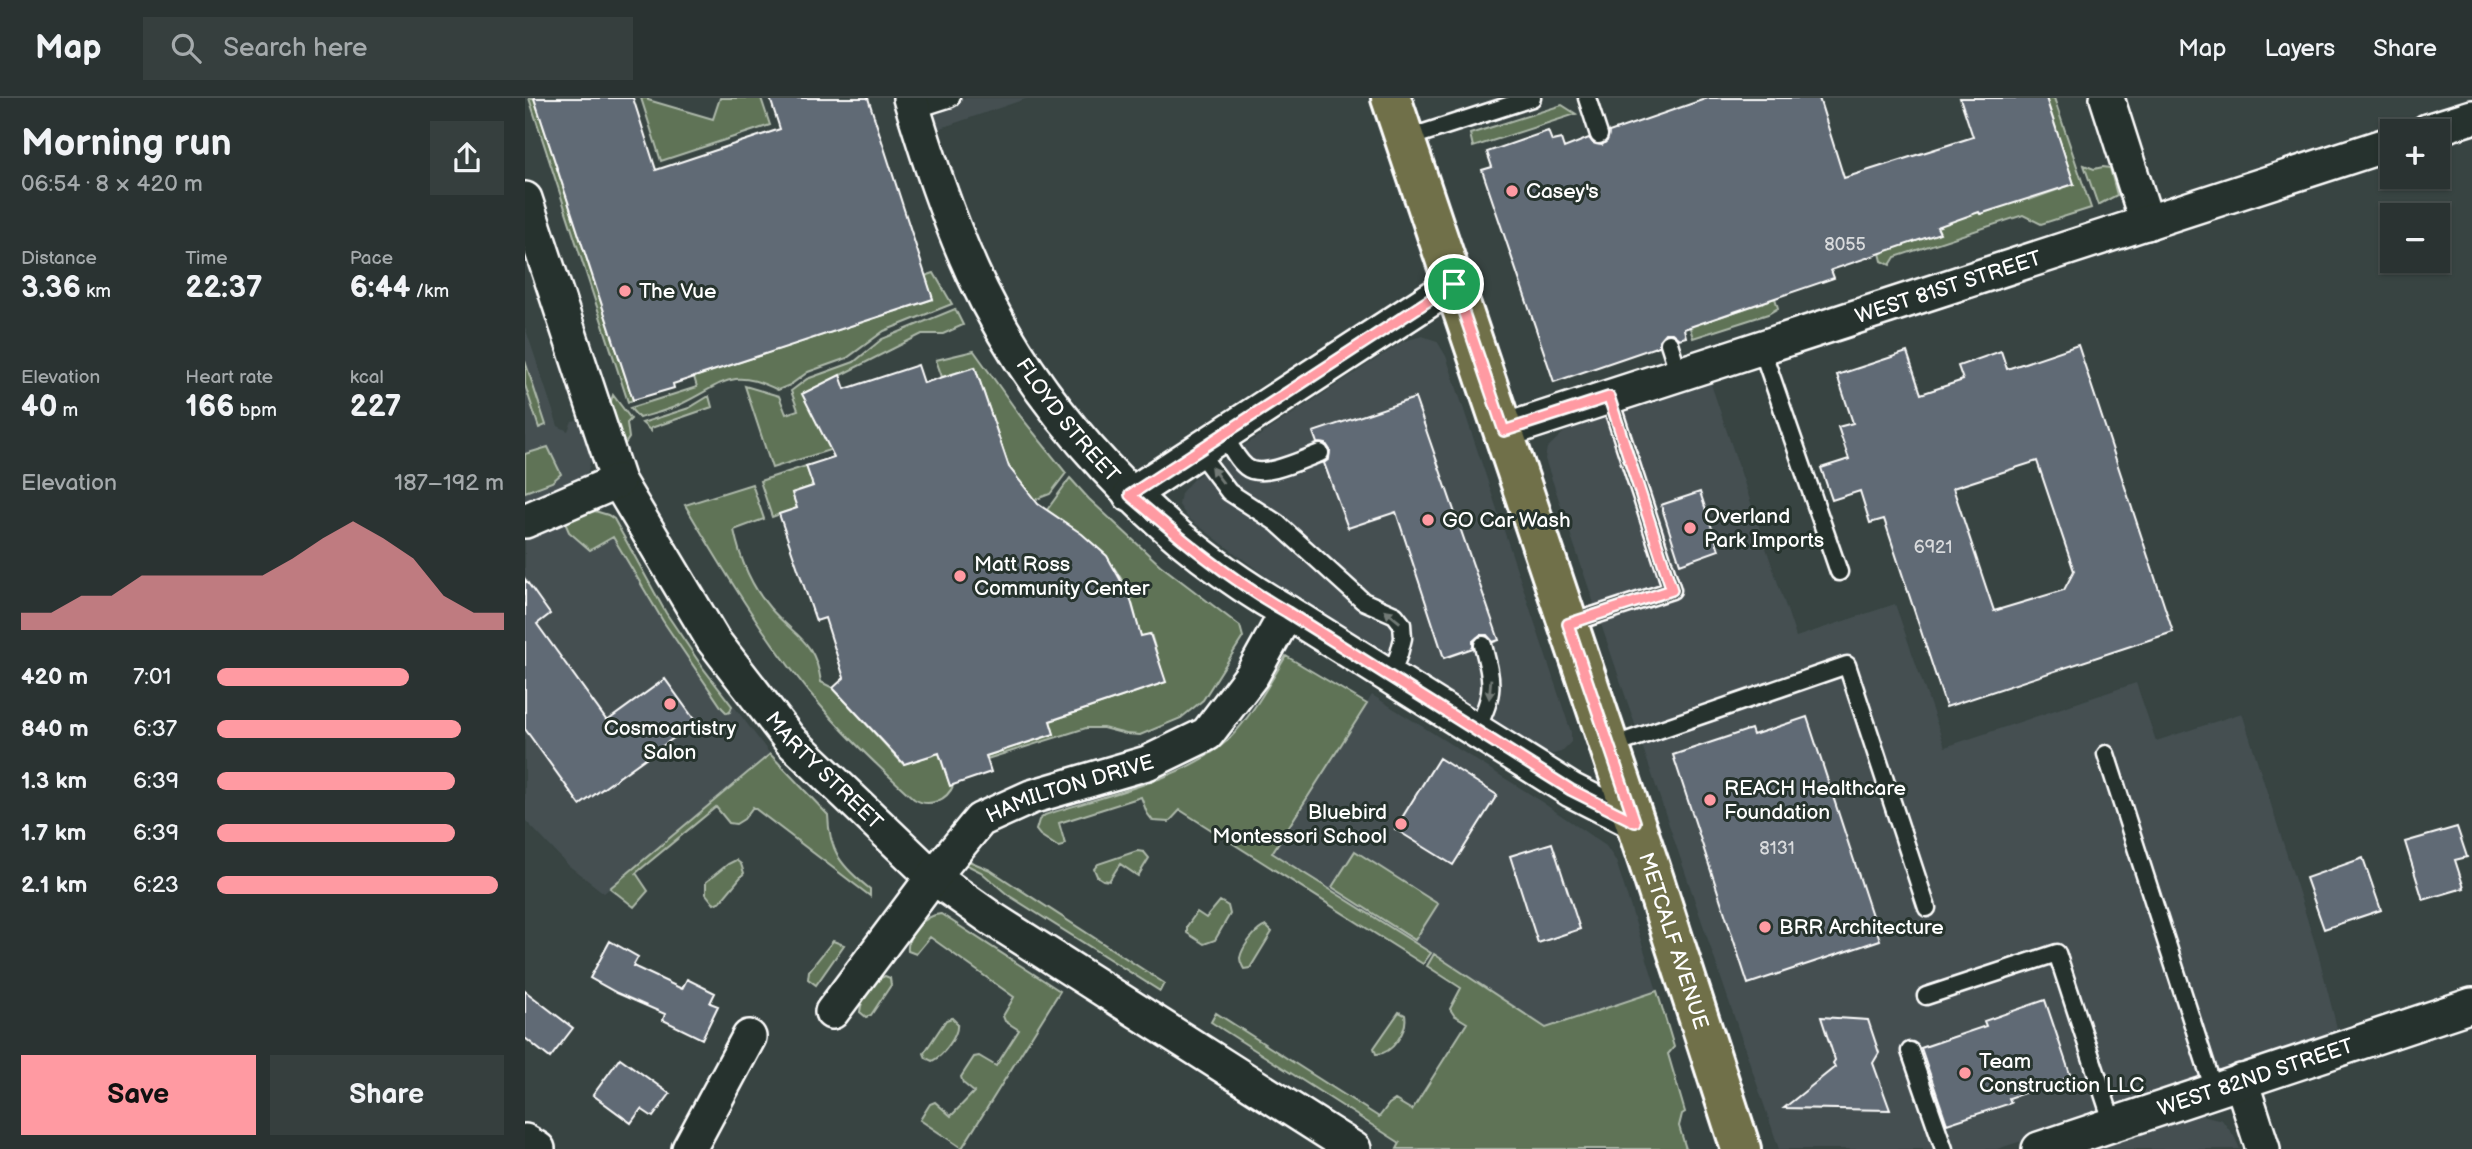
<!DOCTYPE html>
<html lang="en">
<head>
<meta charset="utf-8">
<style>
	:root { --surface:#2a3332; --page:#363f3e; --text:#f1f3f6; --muted:#a5aaac; --line:#464e4d; --accent:#ff9aa2 }
	body { margin:0; font-family:"Balsamiq Sans",sans-serif; background:var(--page); color:var(--text); height:100vh; display:flex; flex-direction:column; font-size:26px; white-space:nowrap }
	* { box-sizing:border-box; margin:0 }
	p { font-size:23px; color:var(--muted) }
	.icon { flex:none; width:38px; height:38px; fill:none; stroke:currentColor; stroke-width:2; stroke-linecap:round; stroke-linejoin:round }
	.map { position:relative; flex:1; overflow:hidden }
	.details { display:flex; flex-direction:column; background:var(--surface); width:525px }
	.details>* { flex:none }
	.buttons { position:absolute; left:1855px; top:21px; display:grid; gap:14px }
	.buttons a { display:grid; place-items:center; width:70px; height:70px; border-radius:0px; background:var(--surface); box-shadow:0 2px 5px #0004,0 0 0 2px var(--line); font-size:35px }
	.pin { position:absolute; display:grid; place-items:center; width:60px; height:60px; color:#fff; margin:-30px; border:4px solid #fff; border-radius:50%; box-shadow:0 2px 7px #0007 }
	.round { display:grid; place-items:center; flex:none; width:74px; height:74px; border-radius:0px; background:var(--page) }
	.summary { display:flex; align-items:center; justify-content:space-between; height:119px; padding:0 21px }
	h1 { font-size:38px; font-weight:800; line-height:52px }
	.stats { display:grid; grid-template-columns:repeat(3,1fr); gap:10px; height:119px; padding:7px 21px }
	.stats div { display:grid; align-content:center }
	.stats b { font-size:30px; font-weight:800 }
	.stats small { font-size:19px; font-weight:400 }
	.stats p { font-size:19px }
	.chart { height:196px; padding:14px 21px }
	.chart p { display:flex; justify-content:space-between }
	.chart svg { width:100%; height:126px; margin-top:7px; fill:var(--accent); opacity:.7 }
	.cta { display:flex; gap:14px; margin-top:auto; padding:14px 21px }
	.cta a { flex:1; height:80px; border-radius:0px; background:var(--accent); color:#111; font-size:28px; font-weight:800; line-height:80px; text-align:center }
	.cta a+a { background:var(--page); color:var(--text) }
	ul { padding:0 21px; list-style:none; font-size:23px }
	li { display:grid; grid-template-columns:112px 84px 1fr; align-items:center; height:52px }
	li i { height:18px; border-radius:9px; background:var(--accent) }
	header { display:flex; align-items:center; gap:42px; box-sizing:border-box; height:98px; padding:0 35px; background:var(--surface); border-bottom:2px solid var(--line) }
	header strong { font-size:33px }
	nav { display:flex; gap:38px; margin-inline-start:auto; font-size:24px }
	.search { width:490px; height:63px; background:var(--page); display:flex; align-items:center; gap:18px; box-sizing:border-box; padding:0 24px; border-radius:0px; color:var(--muted); font-size:26px }
	main { display:flex; flex:1; min-height:0 }
	.map>svg:first-child { display:block }
</style>
</head>
<body>
<header>
<strong>Map</strong>
<div class="search"><svg class="icon" aria-label="search" viewBox="0 0 24 24"><circle cx="10" cy="10" r="6"/><path d="M15 15l6 6"/></svg>Search here</div>
<nav><a>Map</a><a>Layers</a><a>Share</a></nav>
</header>
<main>
<section class="details">
<div class="summary"><div><h1>Morning run</h1><p>06:54 · 8 × 420 m</p></div><a class="round"><svg class="icon" aria-label="share" viewBox="0 0 24 24"><path d="M12 15V3M7 8l5-5 5 5M5 13v7h14v-7"/></svg></a></div>
<div class="stats">
<div><p>Distance</p><b>3.36<small> km</small></b></div>
<div><p>Time</p><b>22:37</b></div>
<div><p>Pace</p><b>6:44<small> /km</small></b></div>
</div>
<div class="stats">
<div><p>Elevation</p><b>40<small> m</small></b></div>
<div><p>Heart rate</p><b>166<small> bpm</small></b></div>
<div><p>kcal</p><b>227</b></div>
</div>
<div class="chart"><p><span>Elevation</span>187–192 m</p>
<svg viewBox="0 0 160 44" preserveAspectRatio="none"><path d="M0 44V38L10 38L20 32L30 32L40 25L50 25L60 25L70 25L80 25L90 19L100 12L110 6L120 12L130 19L140 32L150 38L160 38V44z"/></svg>
</div>
<ul>
<li><b>420 m</b>7:01<i style="width:67%"></i></li>
<li><b>840 m</b>6:37<i style="width:85%"></i></li>
<li><b>1.3 km</b>6:39<i style="width:83%"></i></li>
<li><b>1.7 km</b>6:39<i style="width:83%"></i></li>
<li><b>2.1 km</b>6:23<i style="width:98%"></i></li>
</ul>
<div class="cta"><a>Save</a><a>Share</a></div>
</section>
<div class="map">
<svg width="1947" height="1051" viewBox="0 0 1947 1051">
	<rect width="100%" height="100%" fill="#384442"/>
	<filter id="ink" filterUnits="userSpaceOnUse"><feTurbulence type="fractalNoise" baseFrequency=".0143" numOctaves="2"/><feDisplacementMap in="SourceGraphic" scale="14" xChannelSelector="R" yChannelSelector="G"/><feConvolveMatrix kernelMatrix="1 2 1 2 8 2 1 2 1" color-interpolation-filters="sRGB"/></filter>
	<g filter="url(#ink)">
		<path fill="#444f51" d="M 403,0 L 503,0 L 413,31 Z
			M 0,229 L 33,328 L 43,333 L 47,323 L 52,322 L 67,357 L 63,373 L 57,381 L 0,405 Z
			M 897,238 L 912,243 L 921,258 L 1046,634 L 1046,644 L 1036,654 L 1028,656 L 1017,655 L 743,480 L 663,420 L 654,407 L 656,395 L 668,381 L 879,243 Z
			M 1186,286 L 1271,539 L 1370,506 L 1420,649 L 1611,585 L 1631,643 L 1717,615 L 1793,855 L 1814,938 L 1721,971 L 1472,1051 L 1254,1051 L 1020,361 L 1022,350 L 1038,335 L 1046,331 Z
			M 70,413 L 83,417 L 89,421 L 121,481 L 158,541 L 245,656 L 79,795 L 43,767 L 0,722 L 0,439 Z
			M 847,597 L 1005,696 L 1081,748 L 1091,763 L 1132,893 L 1021,930 L 747,755 Z
			M 1673,1016 L 1697,1022 L 1709,1038 L 1715,1051 L 1565,1051 Z"/>
		<path fill="#5e7357" stroke="#aeb9ab" stroke-width="2" d="M 4,0 L 9,0 L 108,302 L 103,304 Z
			M 116,0 L 123,0 L 123,2 L 188,21 L 195,0 L 236,0 L 245,27 L 136,63 Z
			M 1521,0 L 1529,0 L 1566,110 L 1516,126 L 1498,117 L 1370,159 L 1365,167 L 1357,163 L 1355,155 L 1414,134 L 1411,125 L 1454,114 L 1456,116 L 1502,98 L 1504,102 L 1549,86 L 1535,44 L 1526,32 L 1531,30 Z
			M 1037,7 L 1051,16 L 948,49 L 945,36 Z
			M 1559,67 L 1569,71 L 1578,69 L 1585,70 L 1592,97 L 1573,107 Z
			M 409,175 L 427,206 L 359,233 L 322,260 L 283,274 L 265,287 L 253,292 C 205,268 197,287 156,306 C 143,313 127,316 114,320 L 105,310 L 172,289 L 169,279 L 408,201 L 400,178 Z
			M 1250,200 L 1253,210 L 1243,216 L 1168,240 L 1162,220 L 1186,222 Z
			M 430,211 L 438,227 L 418,236 L 397,236 L 278,296 L 308,351 L 247,370 L 220,288 L 254,298 L 261,316 L 273,312 L 266,293 L 282,281 L 329,264 L 357,241 Z
			M 449,253 L 496,319 L 541,375 L 525,396 L 509,402 L 484,369 L 450,269 L 417,279 L 411,262 Z
			M 0,263 L 21,327 L 14,330 L 0,287 Z
			M 88,297 L 106,321 L 102,325 L 104,340 L 100,346 L 85,314 L 84,309 Z
			M 184,298 L 187,309 L 126,330 L 126,333 L 117,325 L 164,310 Z
			M 23,349 L 36,376 L 27,384 L 0,394 L 0,356 Z
			M 281,368 L 288,388 L 267,395 L 272,410 L 247,419 L 235,383 Z
			M 545,380 L 564,401 L 635,467 L 715,528 L 718,539 L 678,602 L 656,620 L 615,637 L 601,636 L 578,630 L 561,630 L 462,661 L 461,658 L 529,636 L 525,623 L 640,584 L 626,536 L 614,539 C 607,473 573,447 522,412 Z
			M 227,386 L 239,421 L 209,432 C 215,461 225,487 245,510 C 270,539 290,541 296,584 L 308,590 L 378,666 L 414,655 L 425,687 L 429,686 C 422,703 404,710 389,701 C 358,673 328,645 301,614 C 246,551 203,480 160,407 Z
			M 70,413 L 83,417 L 89,421 L 141,515 L 178,570 L 207,608 L 205,614 L 202,615 L 197,610 L 138,523 L 88,439 L 65,452 L 44,434 L 41,427 L 43,422 Z
			M 761,558 L 842,606 L 747,755 L 906,855 L 898,866 L 655,712 L 644,724 L 628,723 L 622,715 L 616,699 L 534,725 L 540,746 L 538,748 L 533,749 L 515,737 L 511,732 L 514,722 L 520,717 C 574,699 661,681 703,642 C 727,618 744,586 761,558 Z
			M 245,656 L 303,717 C 304,754 317,769 345,791 L 345,798 L 228,709 L 219,721 L 211,726 L 204,725 L 191,709 L 111,775 L 123,793 L 109,809 L 85,790 Z
			M 612,753 L 619,754 L 624,760 L 613,778 L 595,766 L 584,783 L 578,782 L 572,778 L 569,771 L 573,766 Z
			M 830,753 L 913,806 L 890,842 L 807,789 Z
			M 211,762 L 216,766 L 219,775 L 196,803 L 189,806 L 181,796 L 181,784 L 203,766 Z
			M 444,763 L 465,772 L 639,885 L 635,893 L 483,797 L 456,774 L 442,767 Z
			M 695,803 L 703,808 L 705,816 L 690,842 L 679,846 L 662,835 L 662,828 L 672,814 L 681,820 Z
			M 416,816 L 535,893 L 437,1050 L 395,1022 L 405,1006 L 410,1004 L 426,1018 L 449,994 L 438,985 L 436,979 L 449,959 L 454,958 L 471,968 L 494,932 L 480,923 L 478,918 L 489,899 L 405,839 L 391,856 L 383,853 C 381,836 400,817 416,816 Z
			M 741,828 L 747,834 L 725,870 L 719,871 C 717,867 715,865 715,860 C 717,849 731,831 741,828 Z
			M 308,843 L 319,847 L 291,887 L 283,881 L 284,873 Z
			M 909,856 L 1021,930 L 1132,893 L 1149,949 L 1143,956 L 1160,1014 L 1157,1016 L 1154,1028 L 1161,1051 L 872,1051 L 875,1045 L 686,924 L 691,915 L 854,1019 L 864,1006 L 870,1002 L 887,1012 L 942,925 L 929,917 L 925,911 L 936,890 L 902,868 Z
			M 360,878 L 365,880 L 366,887 L 346,917 L 341,919 L 335,914 C 336,901 348,882 360,878 Z
			M 874,914 L 880,917 C 883,932 867,957 851,956 L 849,950 Z
			M 427,920 L 432,925 C 434,937 418,958 407,963 L 401,960 L 399,955 L 421,922 Z"/>
		<path fill="#616a74" stroke="#fff" stroke-width="2" fill-rule="evenodd" d="M 9,0 L 108,0 L 131,72 L 255,31 L 245,0 L 343,0 L 408,201 L 148,286 L 149,290 L 108,302 Z
			M 1183,0 L 1294,0 L 1319,80 L 1448,39 L 1435,0 L 1521,0 L 1549,86 L 1455,116 L 1454,114 L 1412,129 L 1415,135 L 1306,172 L 1309,180 L 1159,231 L 1161,239 L 1154,241 L 1147,235 L 1140,235 L 1134,242 L 1134,248 L 1029,284 L 957,72 L 967,69 L 962,54 L 1023,33 L 1027,43 L 1036,41 L 1039,50 L 1064,40 L 1068,45 L 1077,47 L 1082,43 L 1084,34 Z
			M 1553,247 L 1648,534 L 1421,609 L 1359,421 L 1345,425 L 1335,393 L 1307,402 L 1296,370 L 1324,361 L 1313,329 L 1328,325 L 1312,277 L 1382,254 L 1396,296 L 1438,282 L 1433,268 L 1476,253 L 1482,271 ZM 1512,363 L 1549,473 L 1539,492 L 1469,513 L 1428,390 Z
			M 393,267 L 399,285 L 450,269 L 484,369 L 513,406 L 557,436 L 582,458 L 605,499 L 616,538 L 625,536 L 641,584 L 525,623 L 529,636 L 461,658 L 466,674 L 425,688 L 414,655 L 379,666 L 308,590 L 319,580 L 300,520 L 291,523 L 254,416 L 272,410 L 267,395 L 288,388 L 281,368 L 309,359 L 277,296 L 315,277 L 320,291 Z
			M 890,300 L 974,542 L 968,544 L 962,537 L 955,537 L 948,543 L 948,550 L 919,560 L 871,414 L 823,430 L 799,365 L 804,361 L 805,352 L 801,346 L 792,345 L 788,334 Z
			M 1175,394 L 1194,452 L 1155,466 L 1136,407 Z
			M 0,481 L 25,516 L 12,526 L 82,623 L 140,581 L 171,624 L 55,707 L 0,631 Z
			M 1282,619 L 1355,842 L 1223,886 L 1148,657 L 1226,631 L 1228,637 Z
			M 914,660 L 972,697 L 928,767 L 870,731 Z
			M 1932,729 L 1942,759 L 1930,762 L 1939,790 L 1898,802 L 1880,744 Z
			M 1027,745 L 1055,831 L 1013,845 L 985,758 Z
			M 1838,760 L 1856,812 L 1799,831 L 1781,780 Z
			M 85,843 L 113,859 L 108,868 L 157,891 L 162,881 L 190,895 L 185,905 L 193,908 L 177,941 L 138,922 L 140,916 L 92,895 L 65,880 Z
			M 0,893 L 48,930 L 25,960 L 0,940 Z
			M 1520,902 L 1546,979 L 1484,1000 L 1486,1005 L 1422,1026 L 1396,950 L 1461,928 L 1459,923 Z
			M 1296,919 L 1343,922 L 1354,955 L 1348,965 L 1365,1012 L 1259,1010 L 1310,969 L 1308,965 L 1310,962 Z
			M 95,960 L 145,996 L 128,1019 L 116,1011 L 106,1025 L 68,997 Z"/>
		<g fill="none" stroke-linecap="round" stroke-linejoin="round">
			<defs>
				<path id="lane" d="M 1062,0 L 1074,37
					M 388,12 L 426,0
					M 880,41 L 1007,0
					M 1144,245 L 1154,276
					M 1236,249 L 1314,474
					M 699,336 C 705,347 711,361 721,369 C 737,382 778,361 795,355
					M 673,353 L 704,394 L 752,425 L 838,503 L 870,517 L 877,526 L 878,540 L 874,556 L 865,579
					M 1043,526 L 1147,492 L 1084,299
					M 951,632 C 970,595 968,586 958,547
					M 1084,649 L 1322,567 L 1402,810
					M 1581,656 L 1689,992
					M 1401,898 L 1532,855 L 1588,1026
					M 1385,953 L 1419,1051"/>
				<g id="street">
					<path id="s1" d="M 385,0 C 403,59 422,118 448,175 C 512,314 630,439 762,514 L 1046,692 L 1109,724"/>
					<path d="M 1582,0 L 1622,125"/>
					<path d="M 1902,33 L 1947,19"/>
					<path id="s2" d="M 0,101 L 93,383 L 188,542 L 265,642 L 408,779 L 466,820 L 829,1051"/>
					<path id="s3" d="M 979,333 L 1867,45"/>
					<path d="M 605,397 L 929,186"/>
					<path d="M 0,423 L 93,383"/>
					<path id="s4" d="M 307,914 L 408,779 L 455,722 L 506,699 L 622,665 L 682,636 L 727,577 L 762,514"/>
					<path d="M 1716,983 L 1738,1051"/>
					<path d="M 0,1043 L 13,1051"/>
					<path d="M 164,1051 L 224,939"/>
					<path id="s5" d="M 1514,1051 L 1947,907"/>
				</g>
				<g id="primary">
					<path id="s6" d="M 866,0 L 1125,769 L 1216,1051"/>
				</g>
			</defs>
			<use href="#lane" stroke="#fff" stroke-width="21"/>
			<use href="#street" stroke="#fff" stroke-width="38"/>
			<use href="#primary" stroke="#fff" stroke-width="44"/>
			<use href="#lane" stroke="#26332d" stroke-width="16"/>
			<use href="#street" stroke="#26332d" stroke-width="33"/>
			<use href="#primary" stroke="#70704a" stroke-width="38"/>
		</g>
		<defs><path id="oneway-solid" d="M-6-.8H1V-3.2L6.5 0L1 3.2V.8H-6Z" transform="scale(1.75)"/></defs>
		<g fill="#727a76">
			<use href="#oneway-solid" transform="translate(692 377) rotate(-127)"/>
			<use href="#oneway-solid" transform="translate(867 518) rotate(-141)"/>
			<use href="#oneway-solid" transform="translate(965 591) rotate(95)"/>
		</g>
	</g>
	<g fill="none" stroke-linecap="round" stroke-linejoin="round" filter="url(#ink)">
		<defs>
			<path id="route" d="M 929,186 L 979,333 L 1084,299 L 1147,492 L 1043,526 L 1110,724 L 1046,692 L 762,514 C 704,481 655,440 605,397 Z"/>
		</defs>
		<use href="#route" stroke="#fff" stroke-width="14"/>
		<use href="#route" stroke="#ff9aa2" stroke-width="9"/>
	</g>
	<g fill="#ff9aa2" stroke="#26332d" stroke-width="2.5">
		<circle cx="987" cy="93" r="7"/>
		<circle cx="100" cy="193" r="7"/>
		<circle cx="903" cy="422" r="7"/>
		<circle cx="1165" cy="430" r="7"/>
		<circle cx="435" cy="478" r="7"/>
		<circle cx="145" cy="606" r="7"/>
		<circle cx="1185" cy="702" r="7"/>
		<circle cx="876" cy="726" r="7"/>
		<circle cx="1240" cy="829" r="7"/>
		<circle cx="1440" cy="975" r="7"/>
	</g>
	<g text-anchor="middle" stroke-width="6" stroke-linejoin="round" paint-order="stroke">
		<g font-size="18" fill="#d8dadc">
			<text x="1320" y="152">8055</text>
			<text x="1408" y="455">6921</text>
			<text x="1252" y="756">8131</text>
		</g>
		<g font-size="21" fill="#fff" stroke="#26332d" text-anchor="start">
			<text x="1001" y="100">Casey's</text>
			<text x="114" y="200">The Vue</text>
			<text x="1179" y="425">Overland<tspan x="1179" dy="24">Park Imports</tspan></text>
			<text x="917" y="429">GO Car Wash</text>
			<text x="449" y="473">Matt Ross<tspan x="449" dy="24">Community Center</tspan></text>
			<text x="145" y="637" text-anchor="middle">Cosmoartistry<tspan x="145" dy="24">Salon</tspan></text>
			<text x="1199" y="697">REACH Healthcare<tspan x="1199" dy="24">Foundation</tspan></text>
			<text x="862" y="721" text-anchor="end">Bluebird<tspan x="862" dy="24">Montessori School</tspan></text>
			<text x="1254" y="836">BRR Architecture</text>
			<text x="1454" y="970">Team<tspan x="1454" dy="24">Construction LLC</tspan></text>
		</g>
		<g font-size="21" fill="#fff" stroke="#26332d">
			<text dy="7" stroke="none"><textPath href="#s3" startOffset="467">WEST 81ST STREET</textPath></text>
			<text dy="7" stroke="none"><textPath href="#s1" startOffset="362">FLOYD STREET</textPath></text>
			<text dy="7" stroke="none"><textPath href="#s2" startOffset="654">MARTY STREET</textPath></text>
			<text dy="7" stroke="none"><textPath href="#s4" startOffset="338">HAMILTON DRIVE</textPath></text>
			<text dy="7" stroke="none"><textPath href="#s6" startOffset="889">METCALF AVENUE</textPath></text>
			<text dy="7" stroke="none"><textPath href="#s5" startOffset="228">WEST 82ND STREET</textPath></text>
		</g>
	</g>
</svg>
<div class="buttons">
<a>+</a>
<a>−</a>
</div>
<div class="pin" style="left:929px;top:186px;background:#1e9e55"><svg class="icon" aria-label="arrive" viewBox="0 0 24 24"><path d="M6 21V4h12l-3 4 3 4H6"/></svg></div>
</div>
</main>
</body>
</html>
